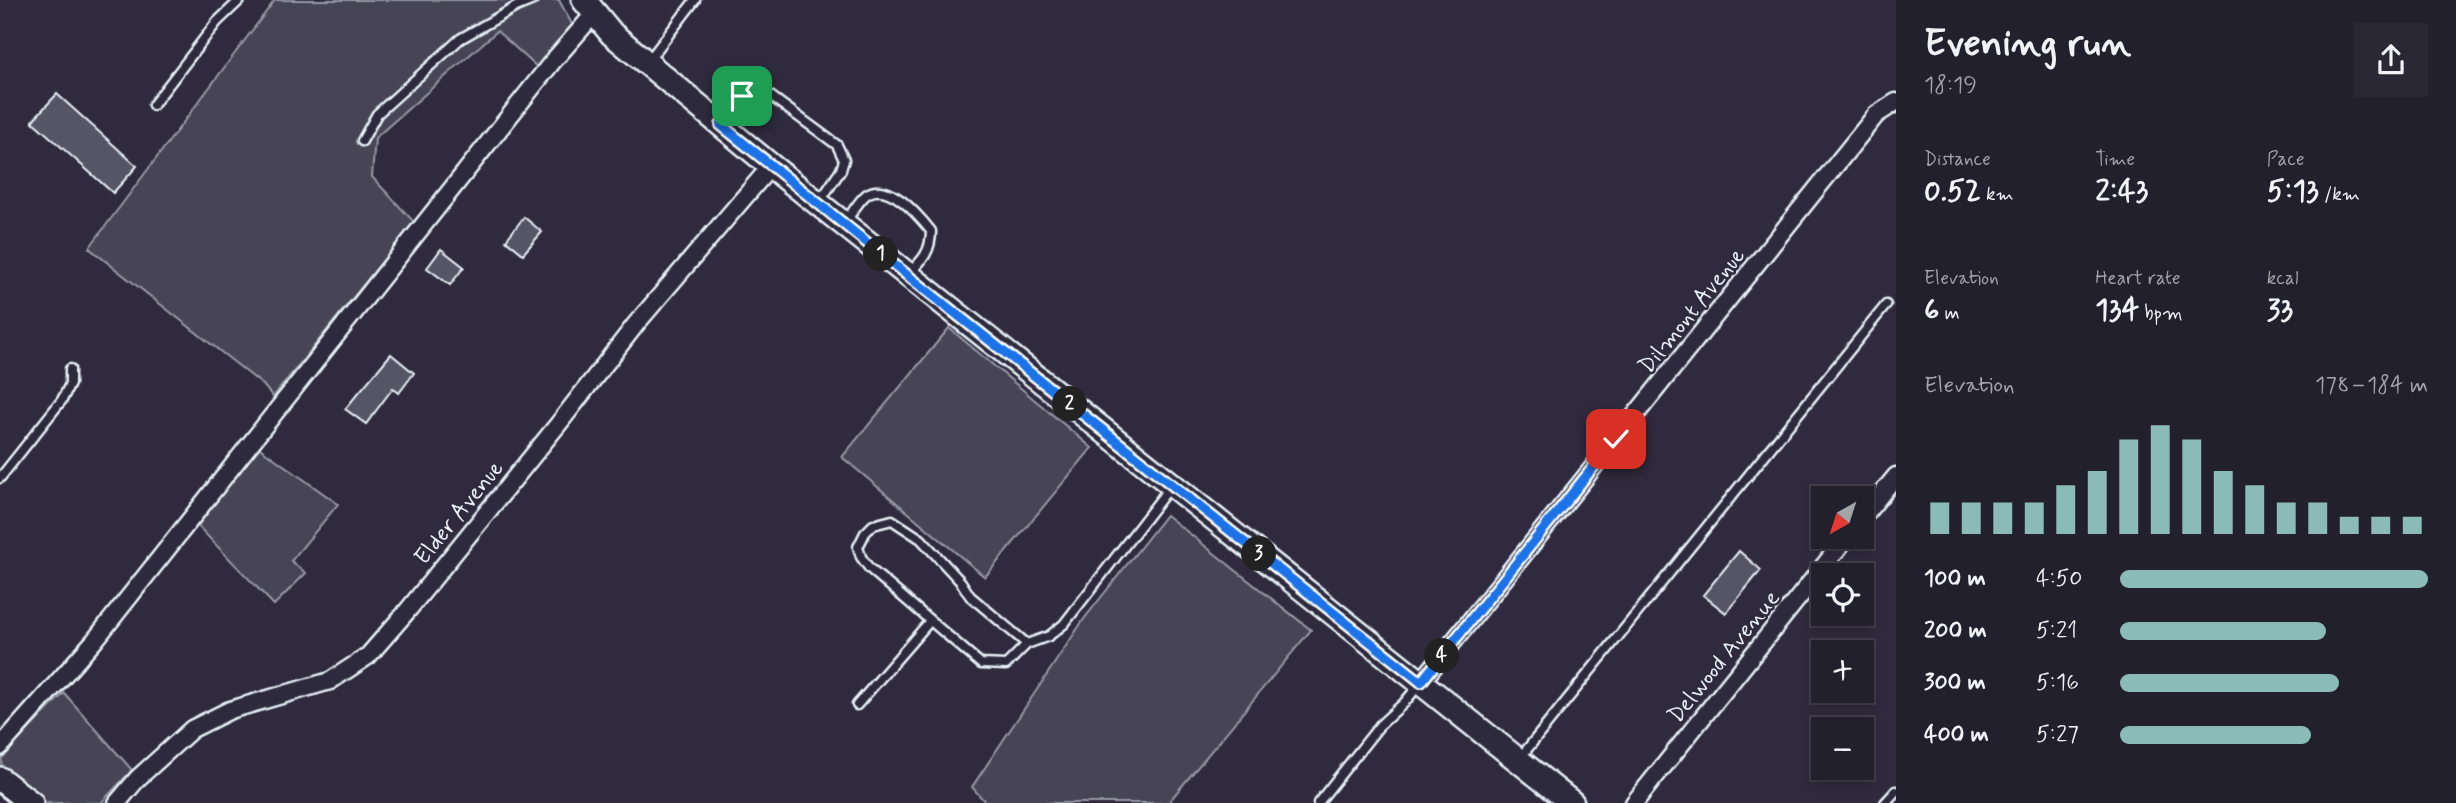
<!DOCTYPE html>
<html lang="en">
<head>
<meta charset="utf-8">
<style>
	:root { --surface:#23202e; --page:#2b2836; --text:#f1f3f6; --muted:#a3a3aa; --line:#403e4a; --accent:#8bbbb9 }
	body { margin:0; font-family:Mynerve,sans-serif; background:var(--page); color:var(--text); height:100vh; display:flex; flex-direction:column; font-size:26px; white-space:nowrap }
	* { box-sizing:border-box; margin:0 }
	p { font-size:23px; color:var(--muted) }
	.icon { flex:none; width:38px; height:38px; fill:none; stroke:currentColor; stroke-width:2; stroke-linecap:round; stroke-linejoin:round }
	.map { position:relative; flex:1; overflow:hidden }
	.sheet { display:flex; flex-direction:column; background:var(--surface); width:560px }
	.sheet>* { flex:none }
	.needle { width:46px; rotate:219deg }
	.tools { position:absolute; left:1811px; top:486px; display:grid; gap:14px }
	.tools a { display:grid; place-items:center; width:63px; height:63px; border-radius:0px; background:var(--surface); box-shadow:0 4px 10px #0003,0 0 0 2px var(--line); font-size:35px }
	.pin { position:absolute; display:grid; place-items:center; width:60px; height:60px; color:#fff; margin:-30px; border-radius:14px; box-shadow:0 4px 10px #0006 }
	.km { position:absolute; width:35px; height:35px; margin:-18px; border-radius:50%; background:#222; color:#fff; font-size:19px; line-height:35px; text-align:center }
	.round { display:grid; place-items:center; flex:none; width:74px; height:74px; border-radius:0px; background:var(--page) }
	.summary { display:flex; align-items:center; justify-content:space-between; height:119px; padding:0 28px }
	h1 { font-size:38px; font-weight:700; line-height:52px }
	.stats { display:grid; grid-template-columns:repeat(3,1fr); gap:10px; height:119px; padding:7px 28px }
	.stats div { display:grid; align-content:center }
	.stats b { font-size:30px; font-weight:700 }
	.stats small { font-size:19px; font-weight:400 }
	.stats p { font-size:19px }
	.chart { height:196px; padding:14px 28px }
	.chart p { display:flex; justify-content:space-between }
	.chart svg { width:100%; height:126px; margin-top:7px; stroke:var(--accent); stroke-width:6 }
	ul { padding:0 28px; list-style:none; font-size:23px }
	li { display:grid; grid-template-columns:112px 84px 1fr; align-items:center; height:52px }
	li i { height:18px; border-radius:9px; background:var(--accent) }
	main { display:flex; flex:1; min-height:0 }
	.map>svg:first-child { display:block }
</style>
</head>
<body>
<main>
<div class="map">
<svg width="1896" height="803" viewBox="0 0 1896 803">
	<rect width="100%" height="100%" fill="#2f2a3d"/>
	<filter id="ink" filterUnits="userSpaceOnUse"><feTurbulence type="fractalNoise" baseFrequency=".0143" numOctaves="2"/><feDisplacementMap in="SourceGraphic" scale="14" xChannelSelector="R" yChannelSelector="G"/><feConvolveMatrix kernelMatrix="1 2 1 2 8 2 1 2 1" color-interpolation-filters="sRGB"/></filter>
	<g filter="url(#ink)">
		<path fill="#464455" stroke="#979aa6" stroke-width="2" d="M 275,0 L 559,0 L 574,28 L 537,67 L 497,31 L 375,138 L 372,177 L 414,222 L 273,397 L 263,385 L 89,248 Z
			M 949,328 L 1092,448 L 985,577 L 842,457 Z
			M 257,446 L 338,504 L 291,561 L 306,573 L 274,605 L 190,518 Z
			M 1166,515 L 1311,630 L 1168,803 L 986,803 L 972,787 L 1084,619 Z
			M 64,693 L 132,770 L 101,803 L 43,803 L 1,770 L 2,757 Z"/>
		<path fill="#575565" stroke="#e8f1f8" stroke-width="2" d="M 57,94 L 137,166 L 113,193 L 32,121 Z
			M 524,217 L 542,232 L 523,254 L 506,240 Z
			M 441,249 L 464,267 L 450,285 L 427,268 Z
			M 391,354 L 414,373 L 399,393 L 393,388 L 366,424 L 345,409 Z
			M 1739,551 L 1761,570 L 1726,613 L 1703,595 Z"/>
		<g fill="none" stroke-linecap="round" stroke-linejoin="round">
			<defs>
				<path id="lane" d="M 649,60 L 695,0
					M 153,105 L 217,22 L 240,0
					M 722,124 C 731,109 741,88 761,89 L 837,145 L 844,160 L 841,170 L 820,201
					M 362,141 L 377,114 L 460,39 L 516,7 L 533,0
					M 846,221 C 852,213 859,200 867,194 C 889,180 918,215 931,231 C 931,251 923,260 909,273
					M 0,478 L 62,400 L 70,384 L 70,369
					M 1027,644 L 1006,665 L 981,664 L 869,568 L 861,557 L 858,547 L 865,533 L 873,525 L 892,520 L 921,539 L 961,582 L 970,596 L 1027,644 L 1049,636 L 1064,624 L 1170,487
					M 857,705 L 930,621
					M 1520,758 L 1886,305
					M 1318,803 L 1380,725 L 1404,703 L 1419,685
					M 1885,803 L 1896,791"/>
				<path id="street" d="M 1862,518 L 1896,476
					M 1421,682 L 1876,115 L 1896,102
					M 0,747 L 95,640 L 553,61 L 594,14
					M 117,803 L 138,778 L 192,729 L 230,710 L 330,681 L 368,656 L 408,610 L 560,422 L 636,324 L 771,166
					M 1634,803 L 1847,537"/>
				<path id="secondary" d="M 584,0 L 612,34 L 771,166 L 1572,803
					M 0,779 L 31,803"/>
			</defs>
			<use href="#lane" stroke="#e8f1f8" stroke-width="13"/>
			<use href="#street" stroke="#e8f1f8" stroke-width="21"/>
			<use href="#secondary" stroke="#e8f1f8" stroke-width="28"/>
			<use href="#lane" stroke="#2f2a3d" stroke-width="8"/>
			<use href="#street" stroke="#2f2a3d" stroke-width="16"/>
			<use href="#secondary" stroke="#2f2a3d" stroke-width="23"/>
		</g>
	</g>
	<g fill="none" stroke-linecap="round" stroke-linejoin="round" filter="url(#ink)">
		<defs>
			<path id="route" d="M 742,96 L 721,125 L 907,275 L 1421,682 L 1616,439"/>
		</defs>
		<use href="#route" stroke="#fff" stroke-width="14"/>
		<use href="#route" stroke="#1a73e8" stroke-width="9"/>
	</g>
	<g text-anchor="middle" stroke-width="5" stroke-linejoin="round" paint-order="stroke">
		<g font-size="23" fill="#e8f1f8" stroke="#2f2a3d">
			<text transform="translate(1691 310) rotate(-51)" y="8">Dilmont Avenue</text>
			<text transform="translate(458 512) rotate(-51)" y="8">Elder Avenue</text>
			<text transform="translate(1723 656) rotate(-51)" y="8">Delwood Avenue</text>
		</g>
	</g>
</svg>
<div class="tools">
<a><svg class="needle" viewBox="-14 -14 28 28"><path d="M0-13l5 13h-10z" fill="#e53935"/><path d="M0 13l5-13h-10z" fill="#a3a3aa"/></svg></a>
<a><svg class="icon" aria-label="locate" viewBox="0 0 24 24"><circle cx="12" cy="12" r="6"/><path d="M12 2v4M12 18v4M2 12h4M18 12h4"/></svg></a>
<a>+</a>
<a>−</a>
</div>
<div class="pin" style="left:742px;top:96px;background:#1e9e55"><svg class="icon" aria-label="arrive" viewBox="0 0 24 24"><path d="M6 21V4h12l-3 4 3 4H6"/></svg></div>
<div class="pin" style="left:1616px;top:439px;background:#d93025"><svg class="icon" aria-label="check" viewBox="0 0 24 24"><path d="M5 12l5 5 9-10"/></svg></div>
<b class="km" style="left:881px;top:254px">1</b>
<b class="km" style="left:1070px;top:404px">2</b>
<b class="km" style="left:1259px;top:554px">3</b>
<b class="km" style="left:1442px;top:656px">4</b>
</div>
<section class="sheet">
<div class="summary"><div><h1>Evening run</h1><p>18:19</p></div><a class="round"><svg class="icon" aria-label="share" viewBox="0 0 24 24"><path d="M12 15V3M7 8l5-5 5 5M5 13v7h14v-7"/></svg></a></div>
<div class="stats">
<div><p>Distance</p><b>0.52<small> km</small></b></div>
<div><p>Time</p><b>2:43</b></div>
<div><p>Pace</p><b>5:13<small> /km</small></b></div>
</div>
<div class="stats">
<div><p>Elevation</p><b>6<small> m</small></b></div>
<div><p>Heart rate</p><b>134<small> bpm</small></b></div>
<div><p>kcal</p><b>33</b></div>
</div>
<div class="chart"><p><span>Elevation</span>178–184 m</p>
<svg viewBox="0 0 160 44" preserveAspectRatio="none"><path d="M5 44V33M15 44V33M25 44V33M35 44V33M45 44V27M55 44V22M65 44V11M75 44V6M85 44V11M95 44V22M105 44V27M115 44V33M125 44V33M135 44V38M145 44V38M155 44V38"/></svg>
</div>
<ul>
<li><b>100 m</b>4:50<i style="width:100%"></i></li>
<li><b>200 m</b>5:21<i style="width:67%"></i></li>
<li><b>300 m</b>5:16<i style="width:71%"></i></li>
<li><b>400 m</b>5:27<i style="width:62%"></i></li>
</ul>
</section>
</main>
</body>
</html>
